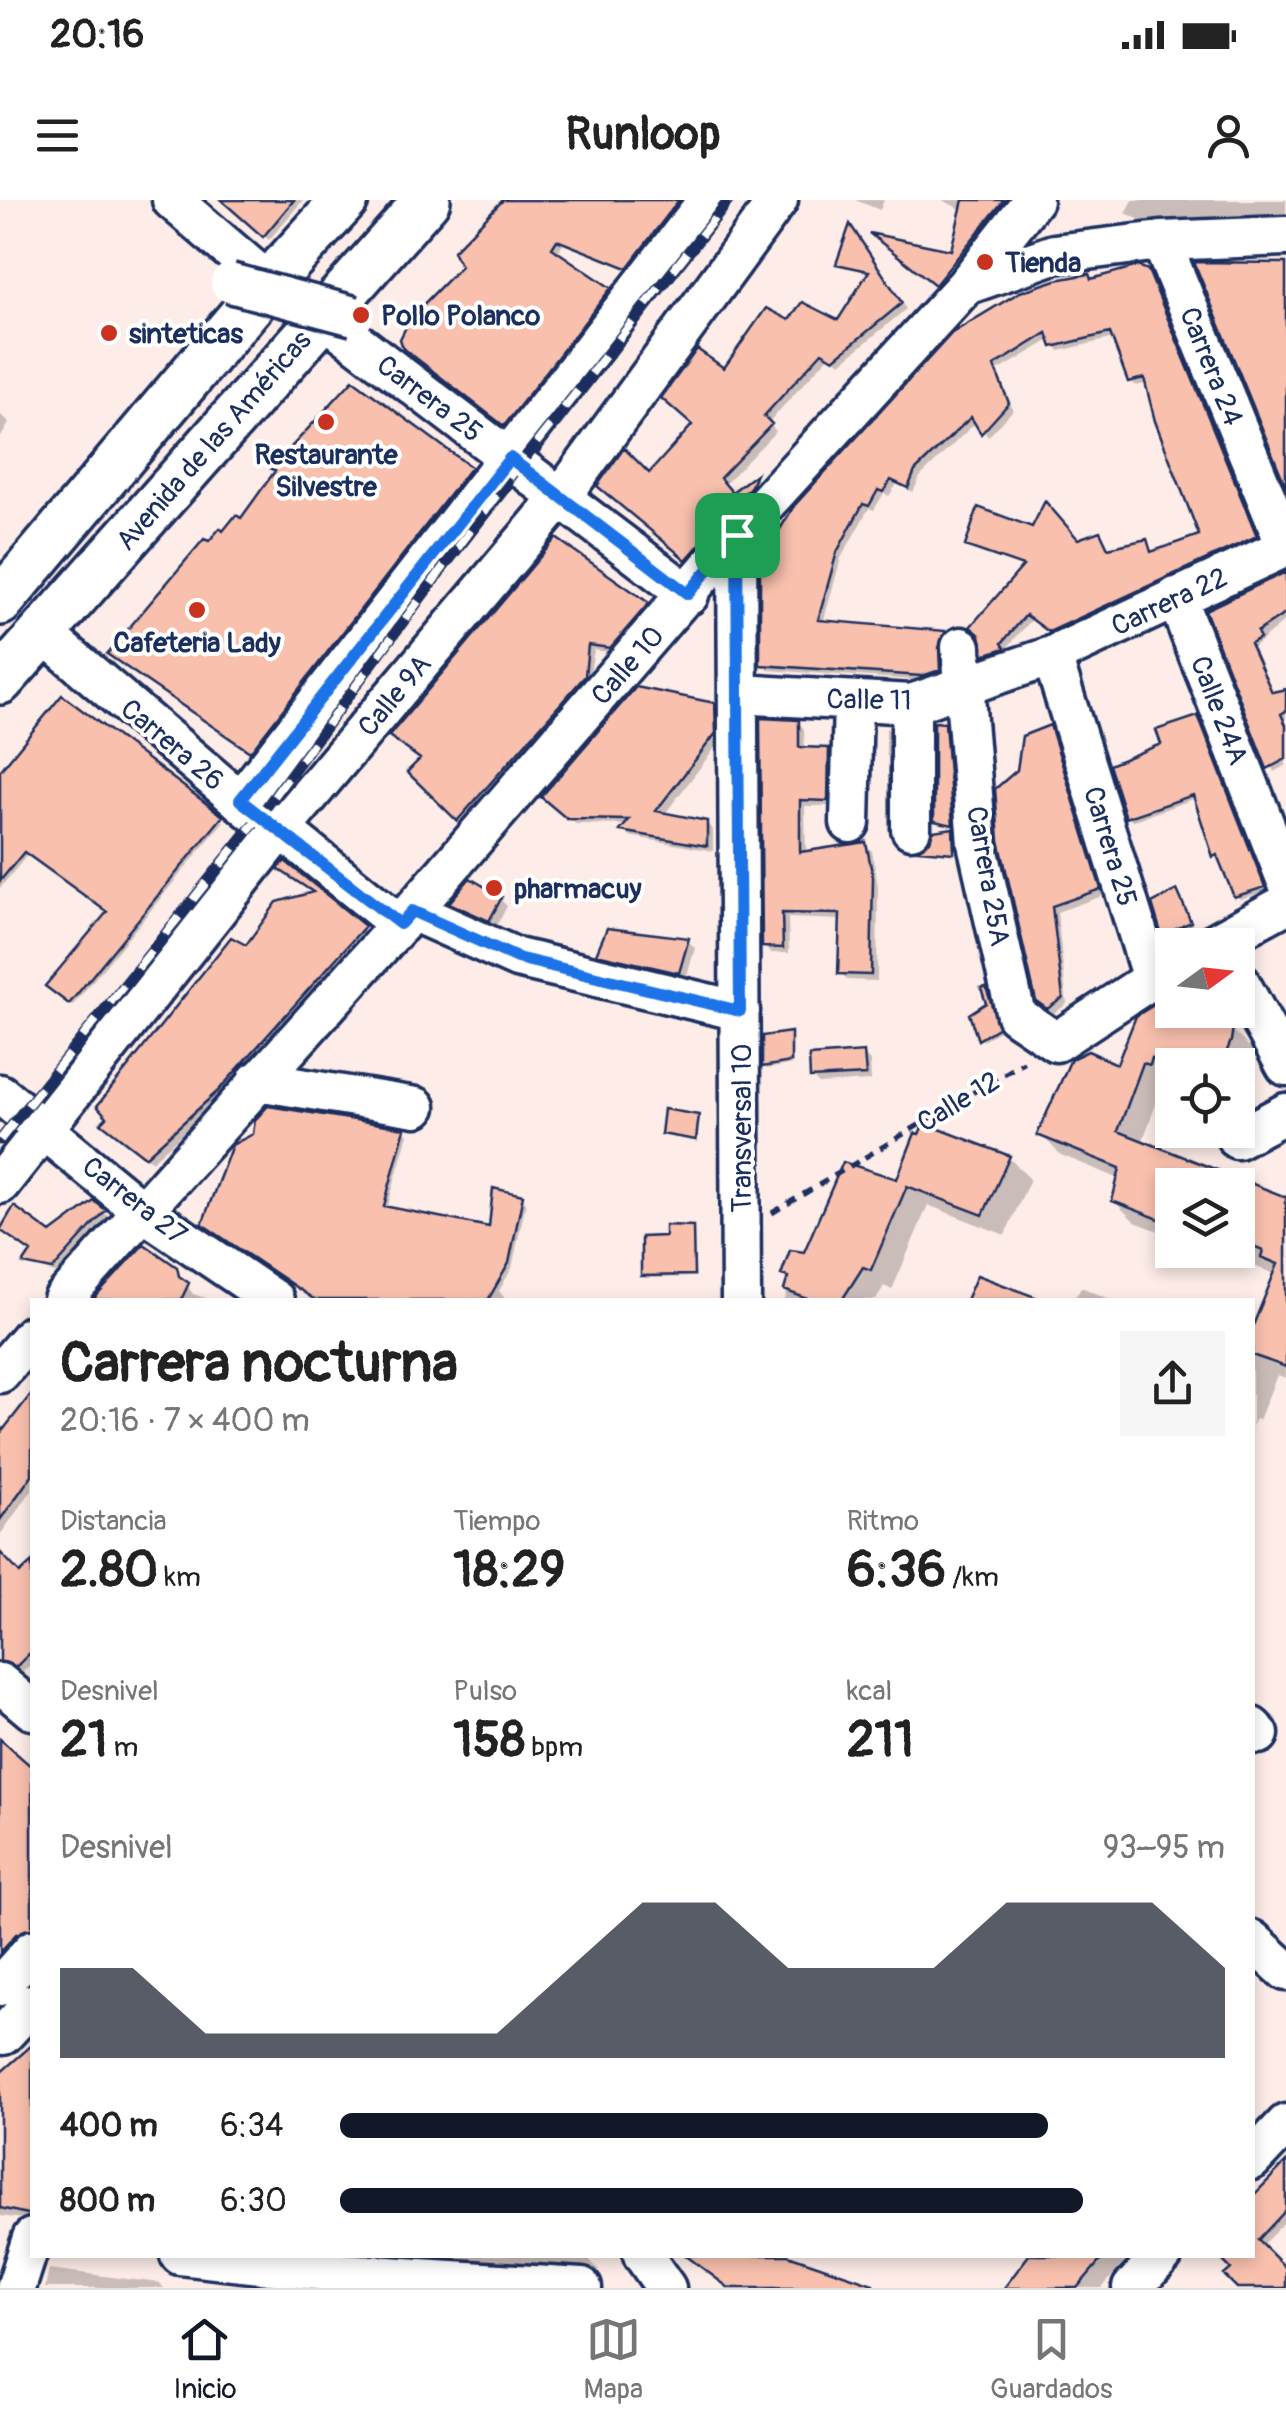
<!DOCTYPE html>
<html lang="es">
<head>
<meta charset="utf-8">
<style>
	:root { --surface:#fff; --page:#f6f6f6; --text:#222; --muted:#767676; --line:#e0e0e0; --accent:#111827 }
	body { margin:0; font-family:Pangolin,sans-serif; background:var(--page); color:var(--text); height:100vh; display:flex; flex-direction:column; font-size:38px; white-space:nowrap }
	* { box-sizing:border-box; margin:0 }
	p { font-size:32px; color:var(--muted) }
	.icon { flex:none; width:55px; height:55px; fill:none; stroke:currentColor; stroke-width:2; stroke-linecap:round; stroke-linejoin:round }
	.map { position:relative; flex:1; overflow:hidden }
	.drawer { position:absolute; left:30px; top:1098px; width:1225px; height:960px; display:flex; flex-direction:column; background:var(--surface); border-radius:0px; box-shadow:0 5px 15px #0003 }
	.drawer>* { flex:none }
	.needle { width:65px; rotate:75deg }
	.tools { position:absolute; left:1155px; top:728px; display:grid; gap:20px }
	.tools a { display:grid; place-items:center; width:100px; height:100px; border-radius:0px; background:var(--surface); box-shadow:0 5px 15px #0003; font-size:50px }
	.pin { position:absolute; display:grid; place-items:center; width:85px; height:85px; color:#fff; margin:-42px; border-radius:20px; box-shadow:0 5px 15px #0006 }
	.round { display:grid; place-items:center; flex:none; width:105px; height:105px; border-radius:0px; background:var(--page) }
	.summary { display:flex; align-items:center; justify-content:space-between; height:170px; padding:0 30px }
	h1 { font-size:55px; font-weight:800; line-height:75px }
	.stats { display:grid; grid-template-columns:repeat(3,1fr); gap:15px; height:170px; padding:10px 30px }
	.stats div { display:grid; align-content:center }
	.stats b { font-size:50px; font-weight:800 }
	.stats small { font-size:28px; font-weight:400 }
	.stats p { font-size:28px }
	.chart { height:280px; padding:20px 30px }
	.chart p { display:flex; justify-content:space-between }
	.chart svg { width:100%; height:180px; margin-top:10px; fill:var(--accent); opacity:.7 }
	ul { padding:0 30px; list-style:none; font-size:32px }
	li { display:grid; grid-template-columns:160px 120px 1fr; align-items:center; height:75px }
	li i { height:25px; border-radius:12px; background:var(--accent) }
	.status { display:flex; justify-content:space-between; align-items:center; height:70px; padding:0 50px; background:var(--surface); direction:ltr }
	.status svg { height:28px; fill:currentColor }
	header { display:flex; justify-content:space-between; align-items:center; height:130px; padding:0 30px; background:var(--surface); font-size:45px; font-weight:800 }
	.tab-bar { display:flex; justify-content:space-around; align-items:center; height:140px; border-top:2px solid var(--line); background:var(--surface); font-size:28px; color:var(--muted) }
	.tab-bar a { display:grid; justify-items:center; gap:5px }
	.tab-bar .selected { color:var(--accent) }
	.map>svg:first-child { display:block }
</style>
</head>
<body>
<div class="status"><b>20:16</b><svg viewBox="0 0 49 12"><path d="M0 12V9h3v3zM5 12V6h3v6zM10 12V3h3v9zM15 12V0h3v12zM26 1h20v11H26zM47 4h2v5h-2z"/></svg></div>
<header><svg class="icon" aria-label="menu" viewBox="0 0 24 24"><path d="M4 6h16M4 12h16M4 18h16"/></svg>Runloop<svg class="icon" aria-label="person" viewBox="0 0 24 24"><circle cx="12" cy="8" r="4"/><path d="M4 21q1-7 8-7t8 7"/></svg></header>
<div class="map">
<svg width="1286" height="2088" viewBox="0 0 1286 2088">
	<rect width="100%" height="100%" fill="#fdece7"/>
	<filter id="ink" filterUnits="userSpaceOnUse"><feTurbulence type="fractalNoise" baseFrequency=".01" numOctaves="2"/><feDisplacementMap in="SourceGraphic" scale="20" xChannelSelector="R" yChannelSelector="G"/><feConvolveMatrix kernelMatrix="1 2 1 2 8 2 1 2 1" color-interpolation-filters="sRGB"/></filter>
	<g filter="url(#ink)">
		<path fill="#0003" d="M 224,0 L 303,0 L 269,40 Z
			M 514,0 L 692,0 L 633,72 L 563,44 L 557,54 L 614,96 L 510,229 L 412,154 L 464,66 Z
			M 855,0 L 884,0 L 880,10 Z
			M 942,0 L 1015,0 L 943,90 L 938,86 L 963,55 L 953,53 L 963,10 Z
			M 1133,0 L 1286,0 L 1286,17 L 1146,23 L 1126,13 Z
			M 855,32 L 906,109 L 841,163 L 829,156 L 768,223 L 776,231 L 724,285 L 733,295 L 756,278 L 760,282 L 756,292 L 693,363 L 606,291 L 649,277 L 695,226 L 725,171 L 790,123 L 839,123 L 870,74 L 838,63 Z
			M 1147,72 L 1261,341 L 1056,436 L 1033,418 L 1006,449 L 1009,454 L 992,459 L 987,454 L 1024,368 L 967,345 L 1078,341 L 1100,334 L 1110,350 L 1147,341 L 1154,353 L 1202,337 L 1148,183 L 1136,186 L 1130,181 L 1114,138 L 1059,151 L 1052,139 L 998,171 L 1013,210 L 988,237 L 977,221 L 920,277 L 913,292 L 897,284 L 889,296 L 884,293 L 874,310 L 869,308 L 841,358 L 823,423 L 945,433 L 950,438 L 945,475 L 929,481 L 768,470 L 763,464 L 762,363 L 1092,81 Z
			M 353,184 L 475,275 L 256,556 L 116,459 L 210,344 L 242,321 Z
			M 0,214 L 9,223 L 0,239 Z
			M 1286,385 L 1286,420 L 1252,448 L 1273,495 L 1286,492 L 1286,565 L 1274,572 L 1208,411 Z
			M 647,405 L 653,411 L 617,453 L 594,450 L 588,483 L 464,625 L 411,572 L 423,559 L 399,542 Z
			M 714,505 L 721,512 L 721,540 L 664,615 L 706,623 L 713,630 L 713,651 L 629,636 L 624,630 L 628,625 L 576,624 L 550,603 Z
			M 1198,519 L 1202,523 L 1267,691 L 1240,699 L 1236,695 L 1215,655 L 1196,598 L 1132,621 L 1128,617 L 1164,546 Z
			M 798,522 L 804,529 L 805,549 L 828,551 L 835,557 L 834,606 L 805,606 L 806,654 L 865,645 L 872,651 L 878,686 L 877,781 L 847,780 L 841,773 L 842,720 L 788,718 L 789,753 L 771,753 L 764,746 Z
			M 944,525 L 948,530 L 956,628 L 936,620 Z
			M 886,528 L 890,531 L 890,558 L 886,555 Z
			M 1049,528 L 1055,534 L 1105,695 L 1057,712 L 1067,804 L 1054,813 L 1045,807 L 1019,551 L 1024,538 Z
			M 0,575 L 224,621 L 73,805 L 51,789 L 110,712 L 29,653 L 0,688 Z
			M 952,631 L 955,655 L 922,650 Z
			M 285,664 L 369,733 L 223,896 L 152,961 L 110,929 L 247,748 L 317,694 Z
			M 1179,695 L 1192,725 L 1167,737 L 1164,734 Z
			M 500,699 L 507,706 L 497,726 L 452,703 Z
			M 688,741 L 695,748 L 686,779 L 606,760 L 599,753 Z
			M 986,789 L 1000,830 L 983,841 L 972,815 L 989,804 Z
			M 1165,800 L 1172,804 L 1172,810 L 1187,810 L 1232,830 L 1253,851 L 1238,888 L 1238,865 L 1172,865 L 1172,886 L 1164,882 L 1142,943 L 1286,999 L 1286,1078 L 1211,1050 L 1238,1050 L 1238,985 L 1172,985 L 1172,1036 L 1135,1022 L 1114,1001 L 1120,979 L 1061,955 L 1040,934 L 1119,867 Z
			M 790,835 L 793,864 L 767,869 L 765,866 Z
			M 863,854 L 870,861 L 871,881 L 819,884 L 812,877 Z
			M 698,917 L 698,941 L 664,933 Z
			M 404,930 L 408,934 L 387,1009 L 491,1030 L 522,998 L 526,1002 L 512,1068 L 499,1091 L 506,1100 L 318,1100 Z
			M 1009,958 L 1030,979 L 1005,1035 L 928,1005 L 892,1090 L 884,1086 L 876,1100 L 785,1100 L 790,1080 L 784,1074 L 898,983 Z
			M 94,1004 L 109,1017 L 58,1074 L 26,1064 L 51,1037 Z
			M 692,1028 L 696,1077 L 646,1078 L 644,1075 L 667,1039 Z
			M 175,1069 L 193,1094 L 212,1100 L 98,1100 Z
			M 1081,1087 L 1112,1100 L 1073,1100 Z
			M 1286,1095 L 1286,1178 L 1277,1175 L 1259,1220 L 1256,1219 L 1252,1226 L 1252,1136 Z
			M 32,1197 L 32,1290 L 0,1335 L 0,1223 L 6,1231 Z
			M 0,1355 L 20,1376 L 28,1370 L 32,1375 L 32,1463 L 23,1472 L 11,1466 L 0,1468 Z
			M 0,1542 L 32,1570 L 32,1736 L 0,1767 Z
			M 32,1845 L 32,2020 L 0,2016 L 0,1878 Z
			M 1286,1978 L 1286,2020 L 1261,2047 L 1286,2071 L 1286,2088 L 1238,2088 L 1235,2069 L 1220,2055 L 1252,2055 L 1252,1999 Z
			M 348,2055 L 584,2055 L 599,2070 L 590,2082 Z
			M 1032,2055 L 1130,2055 L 1102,2088 L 1007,2088 Z
			M 49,2069 L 159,2083 L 164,2088 L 45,2088 Z"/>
		<path fill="#f9c0ae" stroke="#1b2f5e" stroke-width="2.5" d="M 221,0 L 294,0 L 263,37 Z
			M 503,0 L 679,0 L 627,68 L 557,40 L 552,48 L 611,88 L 504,226 L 403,148 L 400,139 L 411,117 L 461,66 L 453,51 Z
			M 963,0 L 1004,0 L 935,85 L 869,33 L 951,50 Z
			M 850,24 L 902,103 L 834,159 L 822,152 L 764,216 L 772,224 L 720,278 L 732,292 L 756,274 L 751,286 L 686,360 L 597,286 L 624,248 L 649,273 L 692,225 L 661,198 L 697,149 L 724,168 L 766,108 L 789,120 L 802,102 L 838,120 L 869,71 L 836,64 Z
			M 1194,62 L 1286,63 L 1286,287 Z
			M 1138,66 L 1148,70 L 1257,336 L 1049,432 L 1026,415 L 1002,443 L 1005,448 L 984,455 L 980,435 L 970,427 L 1023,366 L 965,346 L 978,307 L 1032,327 L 1045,301 L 1078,339 L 1100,331 L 1108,348 L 1147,339 L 1151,352 L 1199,335 L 1155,221 L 1144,178 L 1128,182 L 1110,133 L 1052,147 L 1047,133 L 994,166 L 1009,203 L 981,234 L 971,217 L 915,271 L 908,288 L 891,280 L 883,292 L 878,290 L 869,306 L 863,304 L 837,352 L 818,420 L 946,431 L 939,448 L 940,470 L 922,476 L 760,465 L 760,362 L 794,306 L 952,133 L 1020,92 L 1056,80 L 1089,74 L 1091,79 Z
			M 353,180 L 471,267 L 250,552 L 107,454 L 204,339 L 209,341 L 220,328 L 223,331 L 236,315 L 241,318 L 275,271 L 271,269 Z
			M 556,338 L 649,403 L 610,448 L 588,445 L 585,476 L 457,621 L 407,572 L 420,559 L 389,536 Z
			M 1286,372 L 1286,413 L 1257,432 L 1260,438 L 1250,443 L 1272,492 L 1286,489 L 1286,511 L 1281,514 L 1286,525 L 1286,559 L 1267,569 L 1205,410 Z
			M 636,487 L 715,503 L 716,533 L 656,611 L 707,621 L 707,646 L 620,631 L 629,620 L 567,619 L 541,597 Z
			M 62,495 L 223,616 L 69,804 L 45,786 L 107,712 L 24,652 L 0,681 L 0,571 Z
			M 1198,516 L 1265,687 L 1234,697 L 1217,655 L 1213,657 L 1193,595 L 1126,618 L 1109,565 L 1161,544 L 1156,530 Z
			M 760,518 L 799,520 L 799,547 L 829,548 L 828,601 L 800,600 L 800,652 L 866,642 L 873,678 L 871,775 L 838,774 L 840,714 L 782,713 L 783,748 L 762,747 Z
			M 934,522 L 945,523 L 953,625 L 934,621 Z
			M 1050,525 L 1101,689 L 1052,706 L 1063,798 L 1047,809 L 1036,801 L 999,640 L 995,589 L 1017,570 L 1022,536 Z
			M 953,628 L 954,653 L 918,650 L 930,641 L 933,631 Z
			M 285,661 L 365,726 L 218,891 L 145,957 L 101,923 L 107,917 L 97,906 L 231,737 L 246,745 L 277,702 L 313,692 L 278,669 Z
			M 470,678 L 502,697 L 489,721 L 449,703 Z
			M 1177,690 L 1191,722 L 1162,736 L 1152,703 Z
			M 607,728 L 689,738 L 679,773 L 596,754 Z
			M 986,787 L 999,827 L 978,840 L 969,814 L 986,803 L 981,788 Z
			M 1165,798 L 1172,804 L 1173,812 L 1205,824 L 1209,818 L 1233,827 L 1231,841 L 1221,865 L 1169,865 L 1152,858 L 1150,865 L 1143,863 L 1118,931 L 1286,997 L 1286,1167 L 1252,1155 L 1252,1128 L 1278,1064 L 1261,1057 L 1263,1050 L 1238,1040 L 1238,985 L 1172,985 L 1172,1024 L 1112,1001 L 1120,968 L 1037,935 L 1071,859 L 1088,851 L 1117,864 L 1136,816 Z
			M 791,832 L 791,862 L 762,867 L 762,836 Z
			M 864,852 L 866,875 L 810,878 L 809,856 Z
			M 268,906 L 405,928 L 384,1006 L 489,1027 L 493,988 L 523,995 L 509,1063 L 488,1100 L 315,1100 L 202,1024 L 232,945 L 253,934 L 255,920 Z
			M 664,909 L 699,915 L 696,940 L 661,934 Z
			M 924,923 L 1010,956 L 983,1015 L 907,986 L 871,1070 L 863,1067 L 842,1100 L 810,1100 L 784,1090 L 788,1077 L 781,1075 L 790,1050 L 804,1052 L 843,962 L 897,979 L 915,933 L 919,934 Z
			M 94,1001 L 106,1010 L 52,1070 L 23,1064 L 31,1052 L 0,1030 L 14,1006 L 51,1033 Z
			M 665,1025 L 693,1026 L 694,1075 L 641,1076 L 641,1037 L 665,1036 Z
			M 144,1044 L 177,1067 L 179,1076 L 189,1083 L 181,1100 L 93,1100 Z
			M 977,1075 L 1038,1098 L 1038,1100 L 966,1100 Z
			M 32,1193 L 32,1275 L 0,1320 L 0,1234 Z
			M 0,1352 L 20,1373 L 32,1362 L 32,1451 L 16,1467 L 0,1461 Z
			M 0,1539 L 32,1567 L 32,1728 L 16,1734 L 0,1752 Z
			M 32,1845 L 32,2015 L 0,2008 L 0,1873 Z
			M 1286,1962 L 1286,2010 L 1258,2040 L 1286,2068 L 1286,2088 L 1237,2088 L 1224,2075 L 1231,2069 L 1217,2055 L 1252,2055 L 1252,1997 Z
			M 685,2055 L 788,2055 L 873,2084 L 872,2088 L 729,2088 Z
			M 1029,2055 L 1105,2055 L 1077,2088 L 1004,2088 Z"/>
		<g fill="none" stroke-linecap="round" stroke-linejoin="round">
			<defs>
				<path id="minor" d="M 172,0 L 269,83 L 322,116 L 689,395
					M 1161,41 L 1286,346
					M 966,85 L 1054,54 L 1161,41 L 1286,36
					M 737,335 L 741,1100
					M 1176,397 L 1286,679
					M 43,433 L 259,617 L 281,629 L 400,725
					M 961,447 L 977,643 L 1016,815 L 1056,842 L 1172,766
					M 1052,456 L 1152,779
					M 739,494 L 911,504 L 1052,456 L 1286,347
					M 911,504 L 911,629
					M 240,601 L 708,0
					M 850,623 L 853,501
					M 412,711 L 517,758 L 740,811
					M 1211,745 L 1286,704
					M 1238,779 L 1286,866
					M 257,881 L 416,907
					M 0,894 L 141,1010 L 274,1100
					M 1237,939 L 1286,913
					M 0,984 L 281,629 L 561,297 L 778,0
					M 63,1100 L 412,711 L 737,335 L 966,85 L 1033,0
					M 0,1173 L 32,1135
					M 0,1483 L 32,1510
					M 1252,1527 L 1259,1534
					M 1252,1740 L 1286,1771
					M 0,1786 L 32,1750
					M 0,1833 L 3,1835 L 32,1804
					M 1252,1960 L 1286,1924
					M 180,2055 L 340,2073 L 582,2088
					M 643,2055 L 666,2088
					M 16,2088 L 32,2038
					M 1132,2088 L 1163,2055"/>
				<path id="major" d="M 0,402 L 269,83 L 345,0
					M 0,481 L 427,0"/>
			</defs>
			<use href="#minor" stroke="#1b2f5e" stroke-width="45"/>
			<use href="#major" stroke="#1b2f5e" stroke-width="52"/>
			<path stroke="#1b2f5e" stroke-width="5" stroke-dasharray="10 8" stroke-linecap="butt" d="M 772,1013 L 1024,862"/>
			<use href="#minor" stroke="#fff" stroke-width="38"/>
			<use href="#major" stroke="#fff" stroke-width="45"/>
			<defs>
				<path id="rail" d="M 0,940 L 259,617 L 519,265 L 729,0"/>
			</defs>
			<use href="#rail" stroke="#1b2f5e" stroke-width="11"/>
			<use href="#rail" stroke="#fff" stroke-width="8" stroke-dasharray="22" stroke-linecap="butt"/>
			<defs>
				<path id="minor-bridge" d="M 230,83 L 354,116"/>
			</defs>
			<use href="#minor-bridge" stroke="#1b2f5e" stroke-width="45" stroke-linecap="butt"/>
			<use href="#minor-bridge" stroke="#fff" stroke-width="38"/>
		</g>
	</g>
	<g fill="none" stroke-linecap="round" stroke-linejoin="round" filter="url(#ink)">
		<defs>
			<path id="route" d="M 510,258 L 688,394 L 737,335 L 740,811 L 517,758 L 412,711 L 400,724 L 240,600 Z"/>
		</defs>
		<use href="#route" stroke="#fff" stroke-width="20"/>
		<use href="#route" stroke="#1a73e8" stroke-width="12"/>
	</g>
	<g fill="#c8321e" stroke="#fff" stroke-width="4">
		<circle cx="985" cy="62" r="10"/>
		<circle cx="361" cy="115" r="10"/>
		<circle cx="109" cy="133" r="10"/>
		<circle cx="326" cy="222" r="10"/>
		<circle cx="197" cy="410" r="10"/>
		<circle cx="494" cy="688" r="10"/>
	</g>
	<g text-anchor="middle" stroke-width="8" stroke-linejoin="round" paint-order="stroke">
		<g font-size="28" font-weight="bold" fill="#1b2f5e" stroke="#fff" text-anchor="start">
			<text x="1005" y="72">Tienda</text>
			<text x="381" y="125">Pollo Polanco</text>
			<text x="129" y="143">sinteticas</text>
			<text x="326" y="264" text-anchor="middle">Restaurante<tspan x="326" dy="32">Silvestre</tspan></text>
			<text x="197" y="452" text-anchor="middle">Cafeteria Lady</text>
			<text x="514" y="698">pharmacuy</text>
		</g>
		<g font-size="28" fill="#1b2f5e" stroke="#fff">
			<text transform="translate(1212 166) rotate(68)" y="10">Carrera 24</text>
			<text transform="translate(430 198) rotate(37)" y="10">Carrera 25</text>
			<text transform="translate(213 240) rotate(-49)" y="10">Avenida de las Américas</text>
			<text transform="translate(1169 401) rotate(-25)" y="10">Carrera 22</text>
			<text transform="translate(627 465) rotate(-49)" y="10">Calle 10</text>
			<text transform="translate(394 495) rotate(-50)" y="10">Calle 9A</text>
			<text transform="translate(869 499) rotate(1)" y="10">Calle 11</text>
			<text transform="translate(1220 510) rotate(69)" y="10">Calle 24A</text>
			<text transform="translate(173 544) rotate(40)" y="10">Carrera 26</text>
			<text transform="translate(1111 646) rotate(73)" y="10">Carrera 25</text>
			<text transform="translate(989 676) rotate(80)" y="10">Carrera 25A</text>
			<text transform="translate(958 901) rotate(-31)" y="10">Calle 12</text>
			<text transform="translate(741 928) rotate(-90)" y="10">Transversal 10</text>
			<text transform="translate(135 1000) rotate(38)" y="10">Carrera 27</text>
		</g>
	</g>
</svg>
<div class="tools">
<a><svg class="needle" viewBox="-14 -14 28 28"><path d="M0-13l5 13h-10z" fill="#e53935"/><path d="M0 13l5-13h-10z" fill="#767676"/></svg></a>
<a><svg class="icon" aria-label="locate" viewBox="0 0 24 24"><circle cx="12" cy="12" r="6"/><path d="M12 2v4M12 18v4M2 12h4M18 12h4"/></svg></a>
<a><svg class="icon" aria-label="layers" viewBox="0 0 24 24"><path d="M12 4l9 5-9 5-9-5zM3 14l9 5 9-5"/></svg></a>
</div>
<div class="pin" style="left:737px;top:335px;background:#1e9e55"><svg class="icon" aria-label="arrive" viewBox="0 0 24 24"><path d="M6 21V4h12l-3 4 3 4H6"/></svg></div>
<section class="drawer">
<div class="summary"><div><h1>Carrera nocturna</h1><p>20:16 · 7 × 400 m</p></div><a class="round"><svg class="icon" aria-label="share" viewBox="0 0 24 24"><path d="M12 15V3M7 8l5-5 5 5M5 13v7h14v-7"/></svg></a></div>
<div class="stats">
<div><p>Distancia</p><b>2.80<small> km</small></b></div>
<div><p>Tiempo</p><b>18:29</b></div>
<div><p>Ritmo</p><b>6:36<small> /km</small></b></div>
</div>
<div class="stats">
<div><p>Desnivel</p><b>21<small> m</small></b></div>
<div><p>Pulso</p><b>158<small> bpm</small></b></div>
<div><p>kcal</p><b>211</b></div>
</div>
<div class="chart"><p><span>Desnivel</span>93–95 m</p>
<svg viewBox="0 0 160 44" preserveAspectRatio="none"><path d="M0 44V22L10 22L20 38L30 38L40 38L50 38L60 38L70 22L80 6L90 6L100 22L110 22L120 22L130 6L140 6L150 6L160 22V44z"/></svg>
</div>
<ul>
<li><b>400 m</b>6:34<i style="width:80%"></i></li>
<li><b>800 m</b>6:30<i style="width:84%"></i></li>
</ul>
</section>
</div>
<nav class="tab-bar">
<a class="selected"><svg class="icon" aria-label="home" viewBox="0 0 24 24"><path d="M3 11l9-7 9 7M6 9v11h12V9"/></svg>Inicio</a>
<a><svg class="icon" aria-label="map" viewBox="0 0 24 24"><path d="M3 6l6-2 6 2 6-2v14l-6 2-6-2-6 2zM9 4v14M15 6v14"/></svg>Mapa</a>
<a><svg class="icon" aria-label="saved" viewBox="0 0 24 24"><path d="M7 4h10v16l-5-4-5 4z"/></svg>Guardados</a>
</nav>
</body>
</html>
